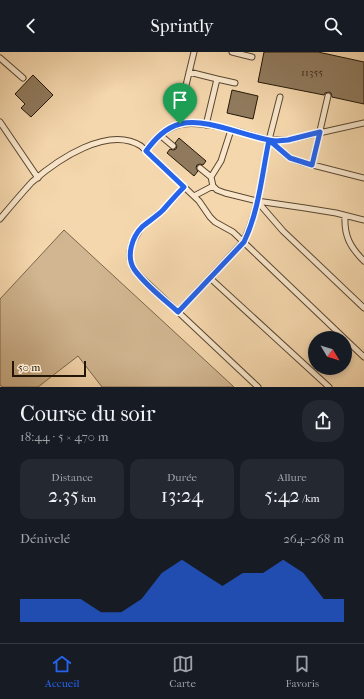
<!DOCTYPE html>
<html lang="fr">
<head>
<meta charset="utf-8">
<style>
	:root { --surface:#171b24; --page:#242831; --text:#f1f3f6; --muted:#9ea1a6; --line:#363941; --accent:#2563eb }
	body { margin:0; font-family:"IM FELL French Canon",serif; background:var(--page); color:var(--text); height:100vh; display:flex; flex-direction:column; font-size:15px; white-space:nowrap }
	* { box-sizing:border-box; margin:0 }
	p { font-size:13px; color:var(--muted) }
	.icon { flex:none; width:22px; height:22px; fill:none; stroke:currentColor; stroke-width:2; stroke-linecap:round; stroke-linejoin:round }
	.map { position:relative; height:335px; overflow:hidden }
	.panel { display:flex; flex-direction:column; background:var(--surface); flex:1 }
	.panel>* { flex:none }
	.needle { width:26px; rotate:128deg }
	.fabs { position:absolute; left:308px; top:279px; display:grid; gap:8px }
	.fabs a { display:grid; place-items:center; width:44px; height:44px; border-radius:50%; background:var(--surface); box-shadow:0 2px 6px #0003; font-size:20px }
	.scale { position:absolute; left:12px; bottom:10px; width:74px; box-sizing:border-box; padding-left:4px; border:2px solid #231606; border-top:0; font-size:11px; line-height:14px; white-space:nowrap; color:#231606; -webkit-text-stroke:3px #f8e5ca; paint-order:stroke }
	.pin { position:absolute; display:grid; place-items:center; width:34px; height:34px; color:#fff; margin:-41px -17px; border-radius:50% 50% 50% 0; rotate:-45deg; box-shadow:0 0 4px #0007 }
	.pin .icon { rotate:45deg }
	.round { display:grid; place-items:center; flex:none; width:42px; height:42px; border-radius:16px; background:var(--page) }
	.head { display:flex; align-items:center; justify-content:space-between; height:68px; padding:0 20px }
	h1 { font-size:22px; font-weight:600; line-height:30px }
	.metrics { display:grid; grid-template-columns:repeat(3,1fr); gap:6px; height:68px; padding:4px 20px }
	.metrics div { display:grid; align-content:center; border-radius:10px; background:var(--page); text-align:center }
	.metrics b { font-size:20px; font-weight:600 }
	.metrics small { font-size:11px; font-weight:400 }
	.metrics p { font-size:11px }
	.chart { height:112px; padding:8px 20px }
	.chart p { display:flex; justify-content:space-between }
	.chart svg { width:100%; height:72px; margin-top:4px; fill:var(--accent); opacity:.7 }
	header { display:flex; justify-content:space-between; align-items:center; height:52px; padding:0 20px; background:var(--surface); font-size:18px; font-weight:600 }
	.tabs { display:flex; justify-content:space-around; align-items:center; height:56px; border-top:1px solid var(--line); background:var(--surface); font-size:11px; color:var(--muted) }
	.tabs a { display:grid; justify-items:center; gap:2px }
	.tabs .active { color:var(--accent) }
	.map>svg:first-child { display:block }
</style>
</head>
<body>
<header><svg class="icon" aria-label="back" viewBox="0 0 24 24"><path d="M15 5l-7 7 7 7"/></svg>Sprintly<svg class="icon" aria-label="search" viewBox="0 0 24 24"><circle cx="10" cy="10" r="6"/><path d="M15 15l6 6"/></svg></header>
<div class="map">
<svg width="364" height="335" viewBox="0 0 364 335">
	<rect width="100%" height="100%" fill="#f5d7ad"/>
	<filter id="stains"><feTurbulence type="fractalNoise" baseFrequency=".005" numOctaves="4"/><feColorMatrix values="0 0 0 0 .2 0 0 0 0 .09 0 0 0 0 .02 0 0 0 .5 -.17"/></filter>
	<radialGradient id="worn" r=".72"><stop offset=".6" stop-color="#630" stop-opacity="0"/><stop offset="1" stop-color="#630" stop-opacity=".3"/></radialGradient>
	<path fill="#d1b691" stroke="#7a664c" d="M 64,178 L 234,335 L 102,335 L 78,304 L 38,335 L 3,335 L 0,333 L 0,247 Z"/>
	<path fill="#907a5d" stroke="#231606" d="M 264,0 L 318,0 L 364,10 L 364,52 L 332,45 L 331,41 L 329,40 L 325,41 L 324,43 L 258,30 Z
		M 33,23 L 53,43 L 31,65 L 21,56 L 25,52 L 15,42 Z
		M 232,38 L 258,44 L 253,67 L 227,61 Z
		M 179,86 L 206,109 L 203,113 L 200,112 L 197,113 L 196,116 L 198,119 L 194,124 L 167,101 L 170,97 L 173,98 L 176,97 L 177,94 L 175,91 Z"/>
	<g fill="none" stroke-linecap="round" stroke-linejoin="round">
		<defs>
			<path id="lane" d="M 232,0 L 252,5
				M 0,6 L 23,26
				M 189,20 L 217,27 L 206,73
				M 217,27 L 235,31
				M 0,70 L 38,126
				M 180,72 L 180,58 L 194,0
				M 231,78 L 221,109 L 211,125 L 213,134 L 217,138 L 225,141 L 257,149 L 305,156 L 336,161 L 364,168
				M 160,83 L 173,94
				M 269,88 L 290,106 L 301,110 L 364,126
				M 269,88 L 288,88 L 364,71
				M 269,88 L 280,45
				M 146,99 C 154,89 161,80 173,75 C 196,64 245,82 269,88 C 262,122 259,159 243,190 L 178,260
				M 312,113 L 328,44
				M 200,116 L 211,125
				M 184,135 L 163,158 L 141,176 L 132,191 L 130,199 L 130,207 L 133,216 L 141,225 L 258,335
				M 194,144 L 213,134
				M 257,149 L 283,179 L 364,256
				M 345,164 C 344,184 350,195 364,209
				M 0,167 C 10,155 21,142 32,130 C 57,108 108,73 141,94 L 199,149 L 210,165 L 215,170 L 233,180 L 344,286
				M 210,226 L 329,335
				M 345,287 L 364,305"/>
		</defs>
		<use href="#lane" stroke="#584630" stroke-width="7"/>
		<use href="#lane" stroke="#f8e5ca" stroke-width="5"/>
	</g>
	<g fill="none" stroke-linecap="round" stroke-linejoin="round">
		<defs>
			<path id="route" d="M 180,72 C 165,76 155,87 146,99 L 184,135 C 177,142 170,150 163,158 C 157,164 149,169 142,175 C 132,185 126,204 134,217 C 145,233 164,247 178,260 L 244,190 C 259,159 262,122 269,88 L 290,106 L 312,113 L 320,80 L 288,88 L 276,89 C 247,86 208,65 180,72"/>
		</defs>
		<use href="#route" stroke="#fff" stroke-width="8"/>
		<use href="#route" stroke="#2563eb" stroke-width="5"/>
	</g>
	<g text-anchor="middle" stroke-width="4" stroke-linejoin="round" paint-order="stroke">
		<g font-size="11" fill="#3e2f1c">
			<text x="312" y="24">11355</text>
		</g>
	</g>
	<rect width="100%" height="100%" filter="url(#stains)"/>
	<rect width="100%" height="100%" fill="url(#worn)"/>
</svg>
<div class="fabs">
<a><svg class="needle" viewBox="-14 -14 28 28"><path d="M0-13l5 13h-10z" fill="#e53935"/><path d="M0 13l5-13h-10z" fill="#9ea1a6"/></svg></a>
</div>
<div class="scale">50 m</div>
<div class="pin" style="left:180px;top:72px;background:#1e9e55"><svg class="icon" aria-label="arrive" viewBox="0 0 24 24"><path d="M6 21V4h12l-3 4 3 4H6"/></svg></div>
</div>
<section class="panel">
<div class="head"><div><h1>Course du soir</h1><p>18:44 · 5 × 470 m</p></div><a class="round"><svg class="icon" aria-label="share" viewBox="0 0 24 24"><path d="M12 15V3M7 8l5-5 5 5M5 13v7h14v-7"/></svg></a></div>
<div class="metrics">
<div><p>Distance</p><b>2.35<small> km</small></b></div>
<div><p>Durée</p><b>13:24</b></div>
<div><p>Allure</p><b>5:42<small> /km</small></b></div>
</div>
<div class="chart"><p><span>Dénivelé</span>264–268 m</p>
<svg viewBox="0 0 160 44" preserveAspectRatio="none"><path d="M0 44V30L10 30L20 30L30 30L40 38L50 38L60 30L70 14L80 6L90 14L100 22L110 14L120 14L130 6L140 14L150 30L160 30V44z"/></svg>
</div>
</section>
<nav class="tabs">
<a class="active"><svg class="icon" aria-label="home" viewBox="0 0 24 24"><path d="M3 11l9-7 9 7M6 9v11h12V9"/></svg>Accueil</a>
<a><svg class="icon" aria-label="map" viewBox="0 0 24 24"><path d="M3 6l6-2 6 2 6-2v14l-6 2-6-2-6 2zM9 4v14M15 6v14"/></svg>Carte</a>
<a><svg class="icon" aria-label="saved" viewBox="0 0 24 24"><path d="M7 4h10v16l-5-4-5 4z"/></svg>Favoris</a>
</nav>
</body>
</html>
